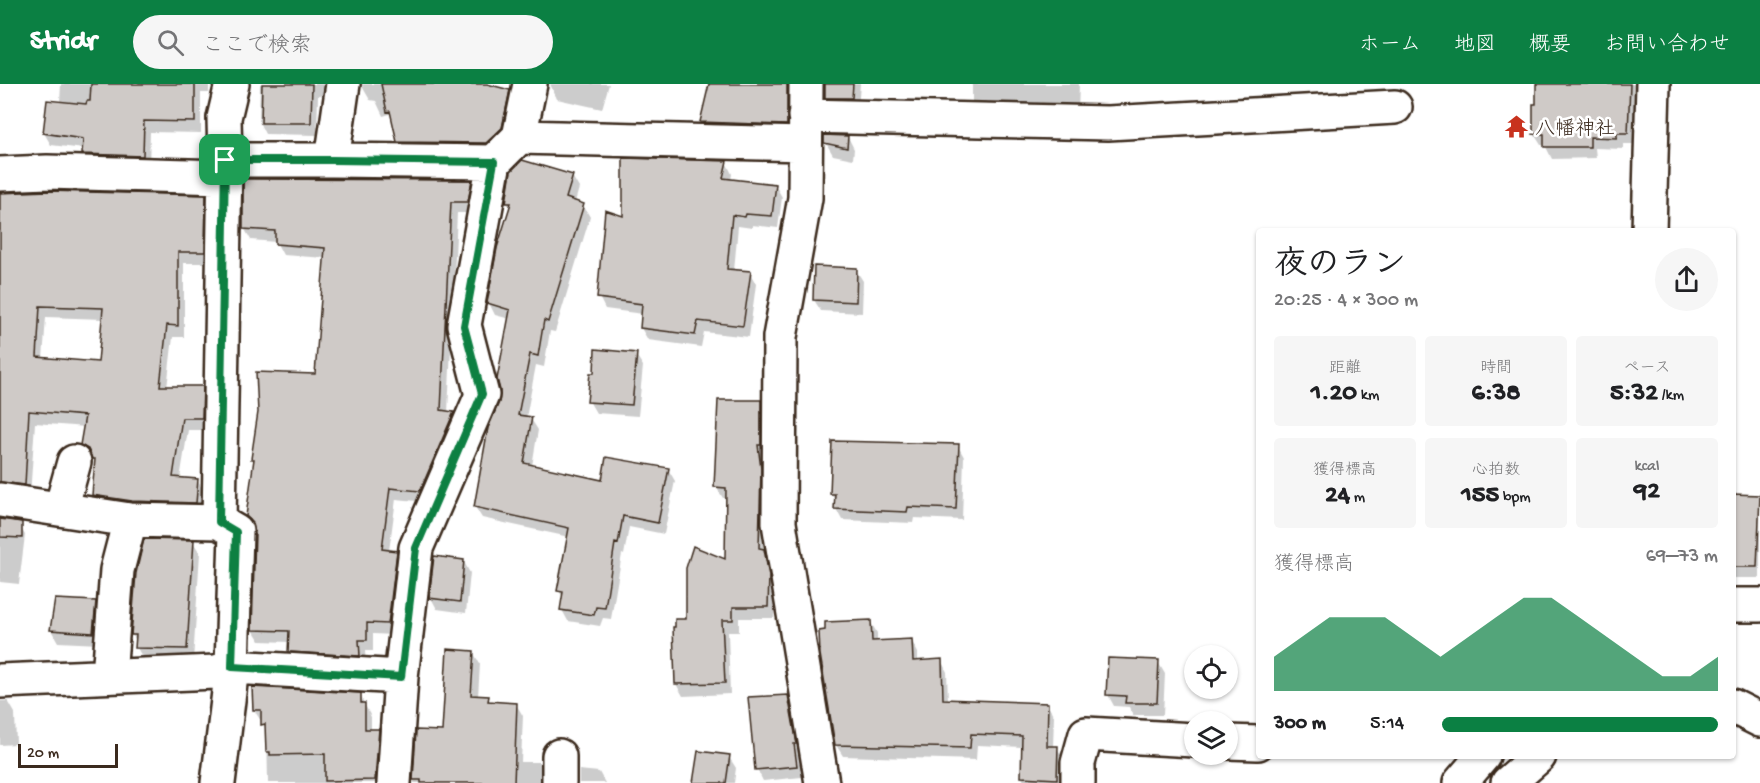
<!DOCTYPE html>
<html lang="ja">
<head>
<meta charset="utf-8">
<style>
	:root { --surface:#fff; --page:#f6f6f6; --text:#202124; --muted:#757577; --accent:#0b8043 }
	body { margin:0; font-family:"Gochi Hand","Klee One",sans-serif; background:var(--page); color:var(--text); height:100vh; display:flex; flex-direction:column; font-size:22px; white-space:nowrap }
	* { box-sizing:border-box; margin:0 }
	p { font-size:20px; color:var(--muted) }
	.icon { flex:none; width:33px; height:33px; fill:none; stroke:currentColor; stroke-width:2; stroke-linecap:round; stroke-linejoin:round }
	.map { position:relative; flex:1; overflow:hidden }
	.details { position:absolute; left:1256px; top:144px; width:480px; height:531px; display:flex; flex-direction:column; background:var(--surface); border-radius:6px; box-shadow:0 2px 4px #0004 }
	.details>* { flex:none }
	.buttons { position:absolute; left:1184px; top:561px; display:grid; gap:12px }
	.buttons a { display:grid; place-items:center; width:54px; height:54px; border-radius:50%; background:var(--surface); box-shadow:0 2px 4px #0004; font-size:30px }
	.scale { position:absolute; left:18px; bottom:15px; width:100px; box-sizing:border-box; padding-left:6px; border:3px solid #3b2a1e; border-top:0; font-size:16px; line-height:21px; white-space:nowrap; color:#3b2a1e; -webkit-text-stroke:4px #fff; paint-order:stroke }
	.pin { position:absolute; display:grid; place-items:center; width:51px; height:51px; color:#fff; margin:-26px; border-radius:12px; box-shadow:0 3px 9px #0006 }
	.round { display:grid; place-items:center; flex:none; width:63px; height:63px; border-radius:32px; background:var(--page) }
	.summary { display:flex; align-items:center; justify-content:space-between; height:102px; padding:0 18px }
	h1 { font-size:33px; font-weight:800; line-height:45px }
	.stats { display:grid; grid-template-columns:repeat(3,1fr); gap:9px; height:102px; padding:6px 18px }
	.stats div { display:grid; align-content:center; border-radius:6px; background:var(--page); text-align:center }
	.stats b { font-size:26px; font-weight:800 }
	.stats small { font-size:16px; font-weight:400 }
	.stats p { font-size:16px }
	.chart { height:168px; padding:12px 18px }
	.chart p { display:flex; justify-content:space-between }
	.chart svg { width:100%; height:108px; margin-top:6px; fill:var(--accent); opacity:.7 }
	ul { padding:0 18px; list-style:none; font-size:20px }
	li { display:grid; grid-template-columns:96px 72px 1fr; align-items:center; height:45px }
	li i { height:15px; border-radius:8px; background:var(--accent) }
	header { display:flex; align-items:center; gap:36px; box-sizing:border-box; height:84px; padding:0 30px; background:var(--accent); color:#fff }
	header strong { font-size:28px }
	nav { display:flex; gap:33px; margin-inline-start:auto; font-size:21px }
	.search { width:420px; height:54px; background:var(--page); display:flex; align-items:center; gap:15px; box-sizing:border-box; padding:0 21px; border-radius:33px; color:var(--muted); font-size:22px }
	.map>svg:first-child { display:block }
</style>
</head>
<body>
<header>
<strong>Stridr</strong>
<div class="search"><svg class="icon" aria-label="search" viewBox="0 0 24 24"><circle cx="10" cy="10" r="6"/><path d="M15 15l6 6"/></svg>ここで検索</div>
<nav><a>ホーム</a><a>地図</a><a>概要</a><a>お問い合わせ</a></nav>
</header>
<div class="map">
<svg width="1760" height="699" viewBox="0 0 1760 699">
	<rect width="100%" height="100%" fill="#fff"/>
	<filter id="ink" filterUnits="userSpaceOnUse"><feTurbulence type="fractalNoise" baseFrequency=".0167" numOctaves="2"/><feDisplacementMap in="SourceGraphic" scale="12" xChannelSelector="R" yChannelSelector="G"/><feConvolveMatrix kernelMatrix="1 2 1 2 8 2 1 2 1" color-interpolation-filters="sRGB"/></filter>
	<g filter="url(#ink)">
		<path fill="#0003" fill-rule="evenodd" d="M 61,0 L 209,0 L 209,9 L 201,9 L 201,49 L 150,48 L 149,83 L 90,81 L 83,70 L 84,65 L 51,61 L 44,49 L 60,19 Z
			M 260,0 L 335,0 L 330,12 L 318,11 L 317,51 L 265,50 L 259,38 Z
			M 362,0 L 481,0 L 509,7 L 515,19 L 493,70 L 405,69 L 398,58 L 394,37 L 390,30 L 383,32 L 376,17 L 370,16 L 363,4 Z
			M 550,0 L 609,0 L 602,25 L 557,15 Z
			M 715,0 L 798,0 L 793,52 L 708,49 L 702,38 Z
			M 826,0 L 860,0 L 858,26 L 833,25 L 826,13 Z
			M 972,0 L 1079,0 L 1078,31 L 978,28 L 972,17 Z
			M 1537,0 L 1639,0 L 1639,13 L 1636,13 L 1634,60 L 1623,60 L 1623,65 L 1595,64 L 1596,74 L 1552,75 L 1545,61 L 1541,61 L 1534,50 Z
			M 848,53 L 854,65 L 853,75 L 833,71 L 826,59 Z
			M 726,78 L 732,90 L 731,96 L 775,101 L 782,113 L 778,144 L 752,141 L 752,144 L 738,142 L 734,187 L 750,189 L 756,200 L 749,253 L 704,248 L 701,263 L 648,256 L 641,244 L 643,230 L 605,225 L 599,213 L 625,134 Z
			M 572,92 L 579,104 L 575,118 L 583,121 L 590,133 L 555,248 L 550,247 L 544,283 L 536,281 L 526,334 L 531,335 L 538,346 L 532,382 L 603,398 L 668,385 L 675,397 L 664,450 L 629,443 L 624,471 L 622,470 L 611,535 L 603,534 L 600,542 L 568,537 L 562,526 L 564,515 L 559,507 L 569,453 L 482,434 L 475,423 L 501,318 L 510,235 L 495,231 L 489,219 L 511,125 L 507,119 Z
			M 471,98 L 477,110 L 474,129 L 457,129 L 448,329 L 453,330 L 460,341 L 427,418 L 396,415 L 389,467 L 396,468 L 403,480 L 394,551 L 373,550 L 373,567 L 365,567 L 366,583 L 297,579 L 290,567 L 290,558 L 260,557 L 253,546 L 255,445 L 248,432 L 255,378 L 253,375 L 317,292 L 326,174 L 283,171 L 276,158 L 251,156 L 244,144 Z
			M 0,110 L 205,113 L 212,124 L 211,179 L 184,179 L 184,253 L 173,253 L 167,304 L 202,303 L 208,315 L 208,346 L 188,346 L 180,395 L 197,396 L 204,408 L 202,430 L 100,423 L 94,411 L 96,378 L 89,372 L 82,360 L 85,343 L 35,339 L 30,412 L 0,410 ZM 46,233 L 104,235 L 99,280 L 43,275 Z
			M 856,186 L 863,197 L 862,229 L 821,227 L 814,216 Z
			M 636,271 L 643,282 L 638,332 L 596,329 L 589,317 Z
			M 760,318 L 767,330 L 765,469 L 770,478 L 775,505 L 774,534 L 739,534 L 739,548 L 728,548 L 730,610 L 683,612 L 676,600 L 674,545 L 688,536 L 726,477 L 728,414 L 723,414 L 716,403 Z
			M 958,362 L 964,373 L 962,436 L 914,434 L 913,439 L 842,436 L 836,425 L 836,418 L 831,410 Z
			M 1732,412 L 1760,413 L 1760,494 L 1732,494 Z
			M 0,436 L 18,439 L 25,451 L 19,500 L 0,498 Z
			M 193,458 L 200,469 L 193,577 L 144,576 L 137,564 L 137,559 L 132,550 Z
			M 464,478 L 470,489 L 466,529 L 437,525 L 431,514 Z
			M 56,516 L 95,519 L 102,530 L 99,560 L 58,558 L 51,546 Z
			M 870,537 L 877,549 L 877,558 L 912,557 L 918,569 L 918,578 L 941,576 L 947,588 L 948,617 L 1047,620 L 1054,632 L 1053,664 L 1057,664 L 1064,675 L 1063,699 L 1025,699 L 1022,693 L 1023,663 L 977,661 L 976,676 L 843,672 L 836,661 Z
			M 473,568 L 480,580 L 478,613 L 488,613 L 491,619 L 516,620 L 523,632 L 521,678 L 539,678 L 546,690 L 546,699 L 414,699 L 418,648 L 444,649 Z
			M 1158,578 L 1165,590 L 1163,631 L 1133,631 L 1129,623 L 1114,622 L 1108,611 Z
			M 360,611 L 371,633 L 371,646 L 378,647 L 385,658 L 382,699 L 268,699 L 267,647 L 262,637 L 261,637 L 254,626 Z
			M 788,612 L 794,624 L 802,671 L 800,671 L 802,693 L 763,697 L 757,685 Z
			M 0,617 L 8,617 L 15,629 L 16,660 L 0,661 Z
			M 729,673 L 736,684 L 734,699 L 694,699 Z
			M 579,686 L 599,688 L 605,699 L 579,699 Z"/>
		<path fill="#cfcac7" stroke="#3b2a1e" stroke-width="1.5" fill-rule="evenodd" d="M 91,0 L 195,0 L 195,38 L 144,37 L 143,72 L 82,70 L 83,55 L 43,49 L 47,16 L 86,20 L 87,17 L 90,17 Z
			M 262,0 L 312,0 L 311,39 L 261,39 Z
			M 381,0 L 487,0 L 510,6 L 502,44 L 486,59 L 397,58 L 390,27 L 387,28 Z
			M 709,0 L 787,0 L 787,41 L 700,38 Z
			M 825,0 L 853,0 L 852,14 L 825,14 Z
			M 1536,0 L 1630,0 L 1628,49 L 1617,49 L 1617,54 L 1590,53 L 1590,63 L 1544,63 L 1544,50 L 1533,50 L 1533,20 L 1536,20 Z
			M 824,51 L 848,52 L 847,64 L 824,59 Z
			M 623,74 L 727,77 L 723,94 L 776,100 L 772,132 L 746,130 L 745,133 L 732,131 L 727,185 L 751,187 L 743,242 L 698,237 L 695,251 L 640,244 L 642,220 L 597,214 L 605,126 L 623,132 Z
			M 522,76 L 573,91 L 566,114 L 584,120 L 548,238 L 544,236 L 538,272 L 530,270 L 518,331 L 532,333 L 524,379 L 602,396 L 606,373 L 669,384 L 658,439 L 623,432 L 618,460 L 615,459 L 605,524 L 596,523 L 594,531 L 560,526 L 563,508 L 557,507 L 569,444 L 474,423 L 488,344 L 499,318 L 500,306 L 497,295 L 510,226 L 487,219 L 497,164 L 511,119 L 506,119 L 511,87 Z
			M 243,95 L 472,96 L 468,118 L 451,118 L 441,326 L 454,328 L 420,407 L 390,404 L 382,465 L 397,467 L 388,540 L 367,539 L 367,556 L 359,556 L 360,572 L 288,568 L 289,547 L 252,546 L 255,449 L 253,439 L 246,432 L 254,375 L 251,375 L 258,328 L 256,288 L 315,290 L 325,164 L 275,160 L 275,147 L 243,145 Z
			M 47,107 L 206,111 L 205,168 L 178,168 L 178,242 L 167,241 L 160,302 L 203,302 L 202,334 L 182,334 L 173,393 L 198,395 L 196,419 L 132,417 L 92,411 L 95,375 L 92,375 L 88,365 L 80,361 L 85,332 L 29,327 L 25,401 L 0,398 L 0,109 ZM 40,222 L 103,224 L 98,278 L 37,273 Z
			M 814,182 L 857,184 L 856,218 L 813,216 Z
			M 595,265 L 637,269 L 632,321 L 587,318 L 590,289 L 594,289 Z
			M 718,316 L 761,316 L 761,361 L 758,361 L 761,385 L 759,464 L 764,465 L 769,492 L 768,523 L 733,523 L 733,536 L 722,536 L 725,599 L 675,600 L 673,543 L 675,543 L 675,535 L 686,535 L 686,484 L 693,462 L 725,475 L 726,404 L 714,403 Z
			M 832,357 L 959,360 L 956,425 L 908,423 L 907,428 L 834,425 L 835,410 L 830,410 Z
			M 1732,410 L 1760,411 L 1757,483 L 1732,483 Z
			M 0,435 L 22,438 L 22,454 L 0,453 Z
			M 144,455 L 194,456 L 187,565 L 135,564 L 136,551 L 131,551 L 136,489 Z
			M 434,472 L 464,476 L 460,518 L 429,514 Z
			M 55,515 L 96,517 L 93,549 L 50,546 Z
			M 871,536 L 872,557 L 912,555 L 913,577 L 942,575 L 943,615 L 1048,619 L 1047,662 L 1058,662 L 1057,695 L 1021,693 L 1022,652 L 971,650 L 970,664 L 835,661 L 820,570 L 819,547 L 825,546 L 825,538 Z
			M 447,565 L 474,567 L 471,611 L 489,612 L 488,617 L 517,619 L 514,699 L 421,699 L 421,696 L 413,696 L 416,646 L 442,647 Z
			M 1108,574 L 1159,576 L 1157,619 L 1125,619 L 1126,612 L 1106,611 Z
			M 252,603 L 361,609 L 361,619 L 365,619 L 365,645 L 379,645 L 375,696 L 325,697 L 325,670 L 270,671 L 270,668 L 266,668 L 265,640 L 261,641 L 261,626 L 253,626 Z
			M 788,611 L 797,660 L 794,660 L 797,682 L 755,686 L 748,613 Z
			M 698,667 L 730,671 L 726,699 L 693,699 Z"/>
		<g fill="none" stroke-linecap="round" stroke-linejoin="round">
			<defs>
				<path id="minor" d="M 806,0 L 805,114 L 780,253 L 779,439 L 822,699
					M 805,32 L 1108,39 L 1395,23
					M 519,53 L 804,60
					M 225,76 L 332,76 L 494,78
					M 332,76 L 343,0
					M 0,90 L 47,88 L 224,93
					M 1649,147 L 1653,0
					M 0,416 L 130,436 L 219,438
					M 61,425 L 74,378
					M 1732,521 L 1760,521
					M 109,592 L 117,486 L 130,436
					M 0,597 L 216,588 L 232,583 L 236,448 L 219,438 L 225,76 L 224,34 L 232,0
					M 1732,622 L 1760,636
					M 1227,658 L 1258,659
					M 218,699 L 232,583 L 401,593
					M 394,699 L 401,593 L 416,464 L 482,311 L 464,241 L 494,78 L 519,53 L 530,0
					M 559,699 L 559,672
					M 1078,699 L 1078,679 L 1086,650 L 1194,656
					M 1460,699 L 1483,672
					M 1508,699 L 1539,672"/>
			</defs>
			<use href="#minor" stroke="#3b2a1e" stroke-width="38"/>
			<use href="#minor" stroke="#fff" stroke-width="33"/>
		</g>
	</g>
	<g fill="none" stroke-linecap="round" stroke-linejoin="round" filter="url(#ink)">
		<defs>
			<path id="route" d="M 225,76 L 332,76 L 494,78 L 464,242 L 482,310 L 416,464 L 401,593 L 232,583 L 236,448 L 219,438 Z"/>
		</defs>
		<use href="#route" stroke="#fff" stroke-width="12"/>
		<use href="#route" stroke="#0b8043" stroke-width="8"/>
	</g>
	<defs>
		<symbol id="temple-bare" viewBox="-9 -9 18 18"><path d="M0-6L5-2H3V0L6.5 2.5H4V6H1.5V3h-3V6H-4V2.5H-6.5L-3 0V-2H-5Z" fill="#c8321e" stroke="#fff" stroke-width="2.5" paint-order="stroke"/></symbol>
	</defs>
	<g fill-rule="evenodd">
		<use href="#temple-bare" x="1500" y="26" width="33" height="33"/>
	</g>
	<g text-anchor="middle" stroke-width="5" stroke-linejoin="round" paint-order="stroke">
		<g font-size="20" fill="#3b2a1e" stroke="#fff" text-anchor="start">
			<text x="1535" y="50">八幡神社</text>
		</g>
	</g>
</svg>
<div class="buttons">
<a><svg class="icon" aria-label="locate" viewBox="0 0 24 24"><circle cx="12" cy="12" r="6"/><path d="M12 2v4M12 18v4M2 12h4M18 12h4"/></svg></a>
<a><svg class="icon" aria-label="layers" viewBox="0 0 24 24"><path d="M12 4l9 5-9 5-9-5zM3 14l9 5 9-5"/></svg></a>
</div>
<div class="scale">20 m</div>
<div class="pin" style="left:225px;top:76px;background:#1e9e55"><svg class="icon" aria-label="arrive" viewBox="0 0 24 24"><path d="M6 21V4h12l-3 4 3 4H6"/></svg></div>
<section class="details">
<div class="summary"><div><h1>夜のラン</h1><p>20:25 · 4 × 300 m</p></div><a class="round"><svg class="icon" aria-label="share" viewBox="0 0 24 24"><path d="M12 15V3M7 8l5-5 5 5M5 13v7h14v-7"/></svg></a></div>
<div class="stats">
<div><p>距離</p><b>1.20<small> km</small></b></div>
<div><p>時間</p><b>6:38</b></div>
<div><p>ペース</p><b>5:32<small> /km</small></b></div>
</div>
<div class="stats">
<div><p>獲得標高</p><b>24<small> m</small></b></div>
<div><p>心拍数</p><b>155<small> bpm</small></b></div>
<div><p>kcal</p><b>92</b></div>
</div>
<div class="chart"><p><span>獲得標高</span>69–73 m</p>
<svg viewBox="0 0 160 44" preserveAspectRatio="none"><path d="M0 44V30L10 22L20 14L30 14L40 14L50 22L60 30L70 22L80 14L90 6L100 6L110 14L120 22L130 30L140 38L150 38L160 30V44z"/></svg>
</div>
<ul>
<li><b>300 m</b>5:14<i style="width:100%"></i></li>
</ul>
</section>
</div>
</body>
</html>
